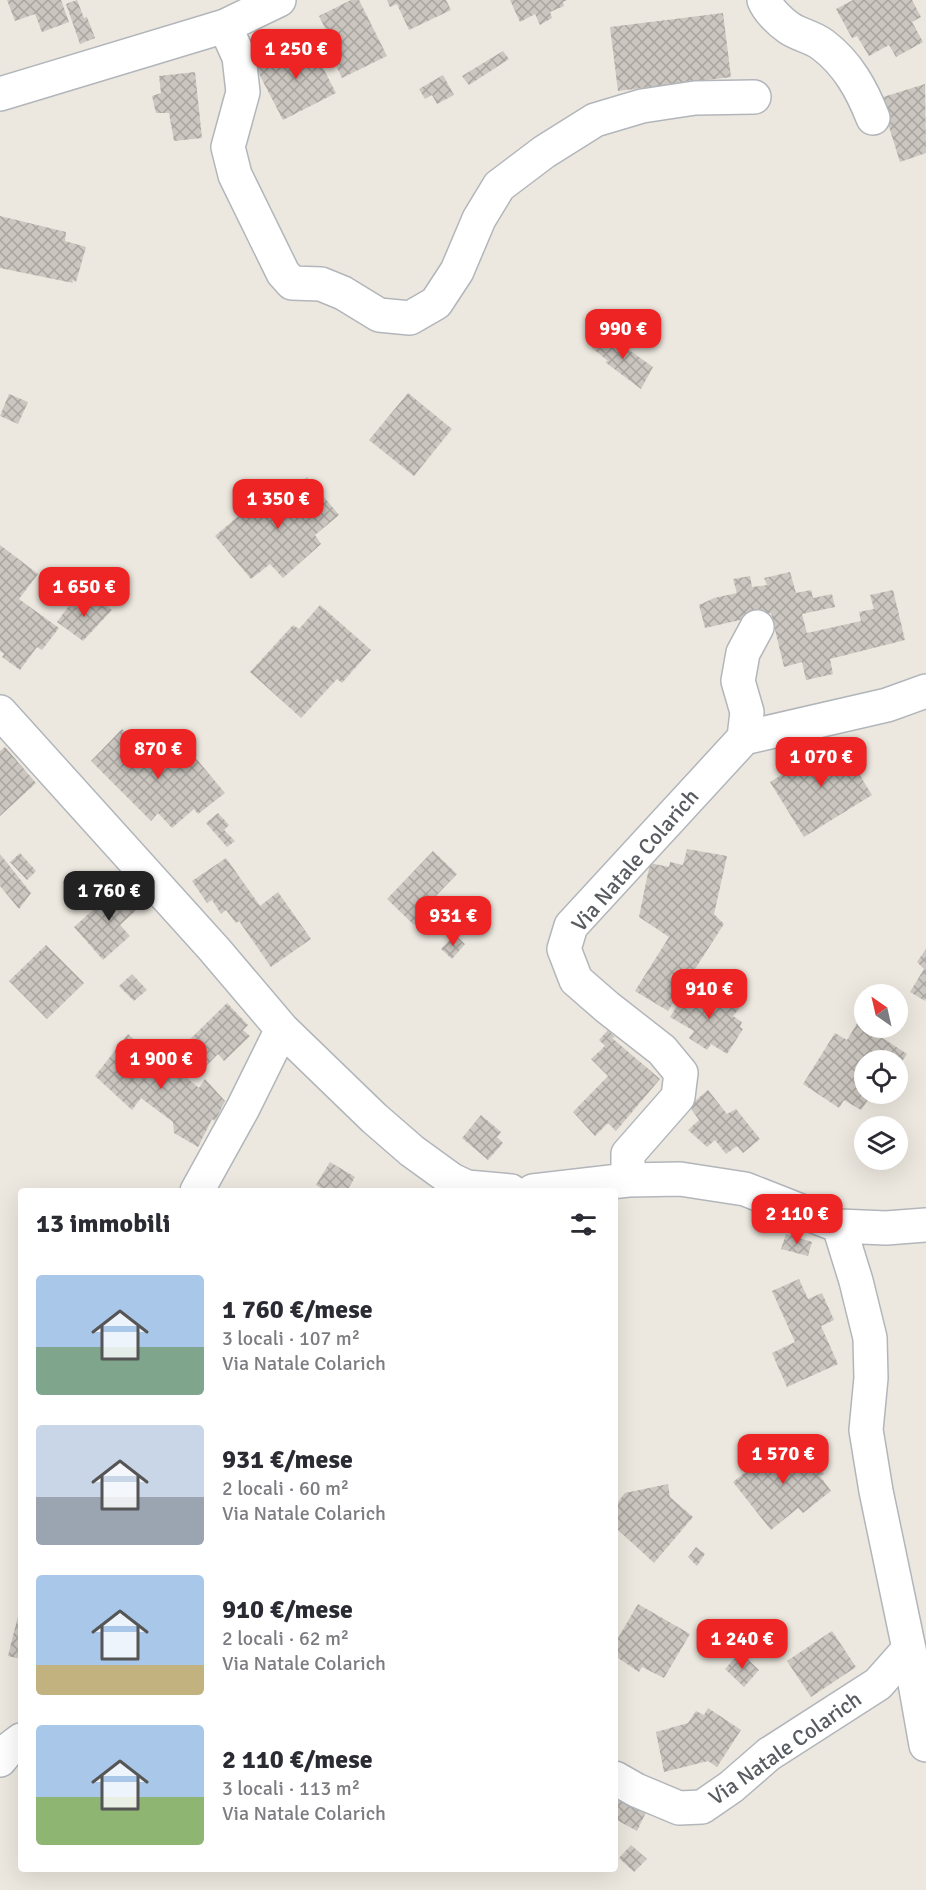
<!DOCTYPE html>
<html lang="it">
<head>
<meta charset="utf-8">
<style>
	body { margin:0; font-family:Signika,sans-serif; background:#f2f2f3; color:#2b2b33; height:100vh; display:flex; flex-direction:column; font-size:22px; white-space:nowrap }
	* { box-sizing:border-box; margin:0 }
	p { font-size:20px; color:#7c7c81 }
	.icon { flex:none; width:33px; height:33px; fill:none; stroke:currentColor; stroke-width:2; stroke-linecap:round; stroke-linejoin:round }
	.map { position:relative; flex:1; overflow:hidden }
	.side { position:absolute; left:18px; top:1188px; width:600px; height:684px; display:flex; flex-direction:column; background:#fff; border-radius:6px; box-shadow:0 6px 24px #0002 }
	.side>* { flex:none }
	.needle { width:39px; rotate:326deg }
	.tools { position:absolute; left:854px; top:984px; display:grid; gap:12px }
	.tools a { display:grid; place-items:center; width:54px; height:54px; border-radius:50%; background:#fff; box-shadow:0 6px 24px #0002; font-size:30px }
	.price { position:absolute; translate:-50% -51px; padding:0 14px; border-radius:12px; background:#ee2323; color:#fff; font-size:20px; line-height:39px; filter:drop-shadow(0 2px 3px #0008) }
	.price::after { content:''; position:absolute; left:50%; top:36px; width:18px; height:14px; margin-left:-9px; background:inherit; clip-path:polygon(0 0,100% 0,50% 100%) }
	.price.active { background:#222; color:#fff }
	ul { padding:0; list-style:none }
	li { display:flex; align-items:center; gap:18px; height:150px; padding:0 18px }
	li span { display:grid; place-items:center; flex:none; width:168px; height:120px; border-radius:6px; color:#555 }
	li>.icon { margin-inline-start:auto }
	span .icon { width:72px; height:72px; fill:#fffc; stroke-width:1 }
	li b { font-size:26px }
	h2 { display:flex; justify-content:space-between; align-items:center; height:72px; padding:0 18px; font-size:26px }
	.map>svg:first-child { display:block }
	.building { fill:url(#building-cross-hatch) }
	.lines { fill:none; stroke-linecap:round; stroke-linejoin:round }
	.street-casing { stroke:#b2b6bb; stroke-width:36 }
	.street { stroke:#fff; stroke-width:33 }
	.labels { text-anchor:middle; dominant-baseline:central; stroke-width:5; stroke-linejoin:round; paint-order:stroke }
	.street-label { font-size:22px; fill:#585c61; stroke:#fff }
</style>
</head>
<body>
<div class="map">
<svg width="926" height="1890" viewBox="0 0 926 1890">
	<defs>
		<pattern id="building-cross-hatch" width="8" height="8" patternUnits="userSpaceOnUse" patternTransform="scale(1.5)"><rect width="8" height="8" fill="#ccc6c0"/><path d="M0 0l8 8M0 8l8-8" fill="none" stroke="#a8a49f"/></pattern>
	</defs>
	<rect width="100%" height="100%" fill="#ece8df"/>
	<path class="building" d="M7 0H61L69 22 42 32 35 14 15 21Z
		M77 0 84 18 87 17 95 38 80 44 66 4Z
		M351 0H359L387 56 342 78 328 49 334 46 319 16Z
		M387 0H446L451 10 409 30 397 4 390 7Z
		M510 0H567L563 2 564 6 550 12 552 18 540 25 535 14 520 22Z
		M853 0H912L921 17 912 22 923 42 896 57 889 45 869 56 857 36 852 38 836 9Z
		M723 13 731 77 618 91 610 27Z
		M309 41 336 93 283 120 256 68Z
		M503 51 509 59 469 85 462 76Z
		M195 72 202 138 174 141 169 113H156L152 96 161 93 159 76Z
		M443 75 454 95 437 104 432 95 425 99 419 89Z
		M925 84 926 153 900 162 880 98Z
		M0 216 66 232 65 241 86 247 76 282 72 280 73 283 0 268Z
		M604 332 653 367 641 389 605 362 608 361 592 348Z
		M408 393 452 429 414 476 369 440Z
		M9 394 28 402 18 424 0 416Z
		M307 477 339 515 315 535 321 544 283 578 270 564 251 579 215 536 273 486 284 496Z
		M0 545 38 574 19 599 59 628 42 650 37 647 20 670 2 657 4 654 0 651Z
		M790 572 796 593 811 590 813 598 832 594 835 607 802 614 807 633 861 621 859 612 874 609 870 595 893 590 905 640 830 659 833 674 806 680 802 662 784 667 771 613 705 628 699 605 714 598 737 593 733 579 750 576 752 587 767 585 764 578Z
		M95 597 112 610 83 641 57 622 71 603 83 612Z
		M320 605 371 650 342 683 337 679 301 718 250 672 293 625 299 629Z
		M122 729 160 766 184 744 225 793 198 814 194 809 172 828 158 813 151 821 91 761Z
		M838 740 872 795 804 837 770 782Z
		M5 747 36 783 0 816V751Z
		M218 813 229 825 224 830 235 841 227 847 206 823Z
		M687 849 727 856 714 914 724 924 668 1011 635 991 669 937 639 917 650 863 669 867 670 862 683 865Z
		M433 851 457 874 433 899 436 902 414 925 387 899Z
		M20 853 36 871 27 880 10 862Z
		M0 854 31 893 19 909 0 886Z
		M226 858 260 906 278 892 311 939 271 967 239 921 236 923 226 910 221 914 212 900 207 903 192 881Z
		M123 883 143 904 120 925 130 936 103 960 74 927Z
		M455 935 465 944 452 959 441 949Z
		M46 945 84 983 47 1019 9 981Z
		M926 949V999L925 1001 910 992 924 969 917 962Z
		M132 974 147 990 134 1001 119 986Z
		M705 987 739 1009 733 1016 742 1022 740 1027 743 1029 727 1054 711 1044 707 1050 689 1038 694 1031 670 1017 686 992 697 999Z
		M227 1003 248 1025 243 1030 250 1036 224 1061 218 1054 202 1070 181 1048Z
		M858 1022 907 1054 897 1069V1060H864V1094H872L861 1110 844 1100 839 1108 803 1084 835 1033 847 1040Z
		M608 1030 615 1037 612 1038 660 1079 616 1131 608 1123 595 1136 573 1112 608 1076 591 1059 605 1046 599 1040Z
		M128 1034 166 1067 169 1063 199 1088 205 1079 225 1101 215 1121 212 1119 198 1147 174 1133 173 1122 141 1098 132 1110 95 1076Z
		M708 1090 727 1114 736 1109 760 1139 743 1153 737 1146 726 1154 715 1140 707 1147 688 1130 699 1120 689 1106Z
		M481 1115 501 1132 497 1137 503 1143 488 1160 462 1138Z
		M330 1162 355 1177 347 1191H326L316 1185Z
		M786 1234 812 1242 808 1256 781 1249Z
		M799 1279 808 1299 822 1293 834 1320 821 1326 838 1364 787 1387 772 1353 795 1342 772 1291Z
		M796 1439 824 1474 820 1476 831 1491 803 1513 798 1508 771 1530 733 1482 759 1461 762 1465Z
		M668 1484 670 1497 693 1517 654 1563 615 1527V1506L625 1493Z
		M696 1547 705 1554 697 1566 688 1557Z
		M638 1604 690 1634 664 1678 642 1667 639 1672 615 1656V1643Z
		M20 1608H21V1659L8 1656Z
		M832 1631 856 1667 811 1697 787 1661Z
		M740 1652 759 1670 744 1687 725 1669Z
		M708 1708 741 1730 717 1767 708 1761 664 1772 656 1732 688 1723 696 1711 704 1715Z
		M618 1791 648 1808 637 1831 615 1819V1798Z
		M631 1845 647 1859 634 1872 619 1858Z"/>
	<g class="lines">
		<defs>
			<path id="street" d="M764 0C768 10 780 22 789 28 799 35 813 37 823 45 848 64 862 90 873 118
				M225 26 239 57 243 92 228 147 235 175 283 273 292 283 321 284 343 293 379 315 410 318 436 303 457 271 479 219 499 186 544 152 595 120 642 106 695 98 754 97
				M0 94 225 26 279 0
				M0 712 214 949 282 1029 374 1118 412 1151 452 1180 467 1187 511 1191
				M744 738 887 705 926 691
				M628 1180V1154L678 1097 681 1073 662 1050 607 1007 576 980 564 949 571 926 744 738 747 712 738 681 743 653 757 627
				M197 1191 243 1108 282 1029
				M533 1191 628 1180 680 1179 745 1189 839 1226 886 1228 926 1225
				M839 1226 856 1281 870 1338 871 1378 866 1430 876 1491 909 1649 926 1745
				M0 1760 8 1750 21 1740
				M615 1778 636 1790 679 1808 702 1807 731 1787 769 1754 878 1684 909 1649"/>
		</defs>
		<use href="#street" class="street-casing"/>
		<use href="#street" class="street"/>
	</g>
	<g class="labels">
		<g class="street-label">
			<text transform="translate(635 860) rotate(-49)">Via Natale Colarich</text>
			<text transform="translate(785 1748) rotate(-35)">Via Natale Colarich</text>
		</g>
	</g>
</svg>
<div class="tools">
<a><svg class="needle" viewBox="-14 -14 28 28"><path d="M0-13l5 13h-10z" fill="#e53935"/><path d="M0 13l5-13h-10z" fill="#7c7c81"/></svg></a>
<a><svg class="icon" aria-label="locate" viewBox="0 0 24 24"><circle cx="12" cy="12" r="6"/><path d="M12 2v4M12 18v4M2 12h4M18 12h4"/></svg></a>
<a><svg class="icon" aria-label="layers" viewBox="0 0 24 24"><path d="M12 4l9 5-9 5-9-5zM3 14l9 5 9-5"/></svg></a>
</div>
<b class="price" style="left:296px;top:80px">1 250 €</b>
<b class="price" style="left:623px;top:360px">990 €</b>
<b class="price" style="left:278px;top:530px">1 350 €</b>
<b class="price" style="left:84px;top:618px">1 650 €</b>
<b class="price" style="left:158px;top:780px">870 €</b>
<b class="price" style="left:821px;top:788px">1 070 €</b>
<b class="price active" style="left:109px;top:922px">1 760 €</b>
<b class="price" style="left:453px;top:947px">931 €</b>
<b class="price" style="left:709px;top:1020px">910 €</b>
<b class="price" style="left:161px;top:1090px">1 900 €</b>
<b class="price" style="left:797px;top:1245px">2 110 €</b>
<b class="price" style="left:783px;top:1485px">1 570 €</b>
<b class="price" style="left:742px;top:1670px">1 240 €</b>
<section class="side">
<h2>13 immobili<svg class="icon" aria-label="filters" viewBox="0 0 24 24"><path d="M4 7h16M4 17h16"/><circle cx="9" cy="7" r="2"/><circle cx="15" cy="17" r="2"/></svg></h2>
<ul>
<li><span style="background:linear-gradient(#a9c7e8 60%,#7fa58c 0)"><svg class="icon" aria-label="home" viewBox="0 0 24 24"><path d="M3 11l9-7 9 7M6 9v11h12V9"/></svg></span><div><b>1 760 €/mese</b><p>3 locali · 107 m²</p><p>Via Natale Colarich</p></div></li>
<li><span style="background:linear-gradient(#c9d6e8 60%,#9aa5b1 0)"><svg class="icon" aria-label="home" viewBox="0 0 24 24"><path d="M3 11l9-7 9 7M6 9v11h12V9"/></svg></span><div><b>931 €/mese</b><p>2 locali · 60 m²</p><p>Via Natale Colarich</p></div></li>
<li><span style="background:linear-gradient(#a9c7e8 75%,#c2b280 0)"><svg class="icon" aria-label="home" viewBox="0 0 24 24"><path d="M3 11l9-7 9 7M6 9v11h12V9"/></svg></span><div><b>910 €/mese</b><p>2 locali · 62 m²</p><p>Via Natale Colarich</p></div></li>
<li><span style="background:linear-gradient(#a9c7e8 60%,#8fb573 0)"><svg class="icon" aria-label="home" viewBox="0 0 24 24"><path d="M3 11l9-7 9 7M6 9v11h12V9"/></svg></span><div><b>2 110 €/mese</b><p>3 locali · 113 m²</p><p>Via Natale Colarich</p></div></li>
</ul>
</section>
</div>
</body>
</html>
